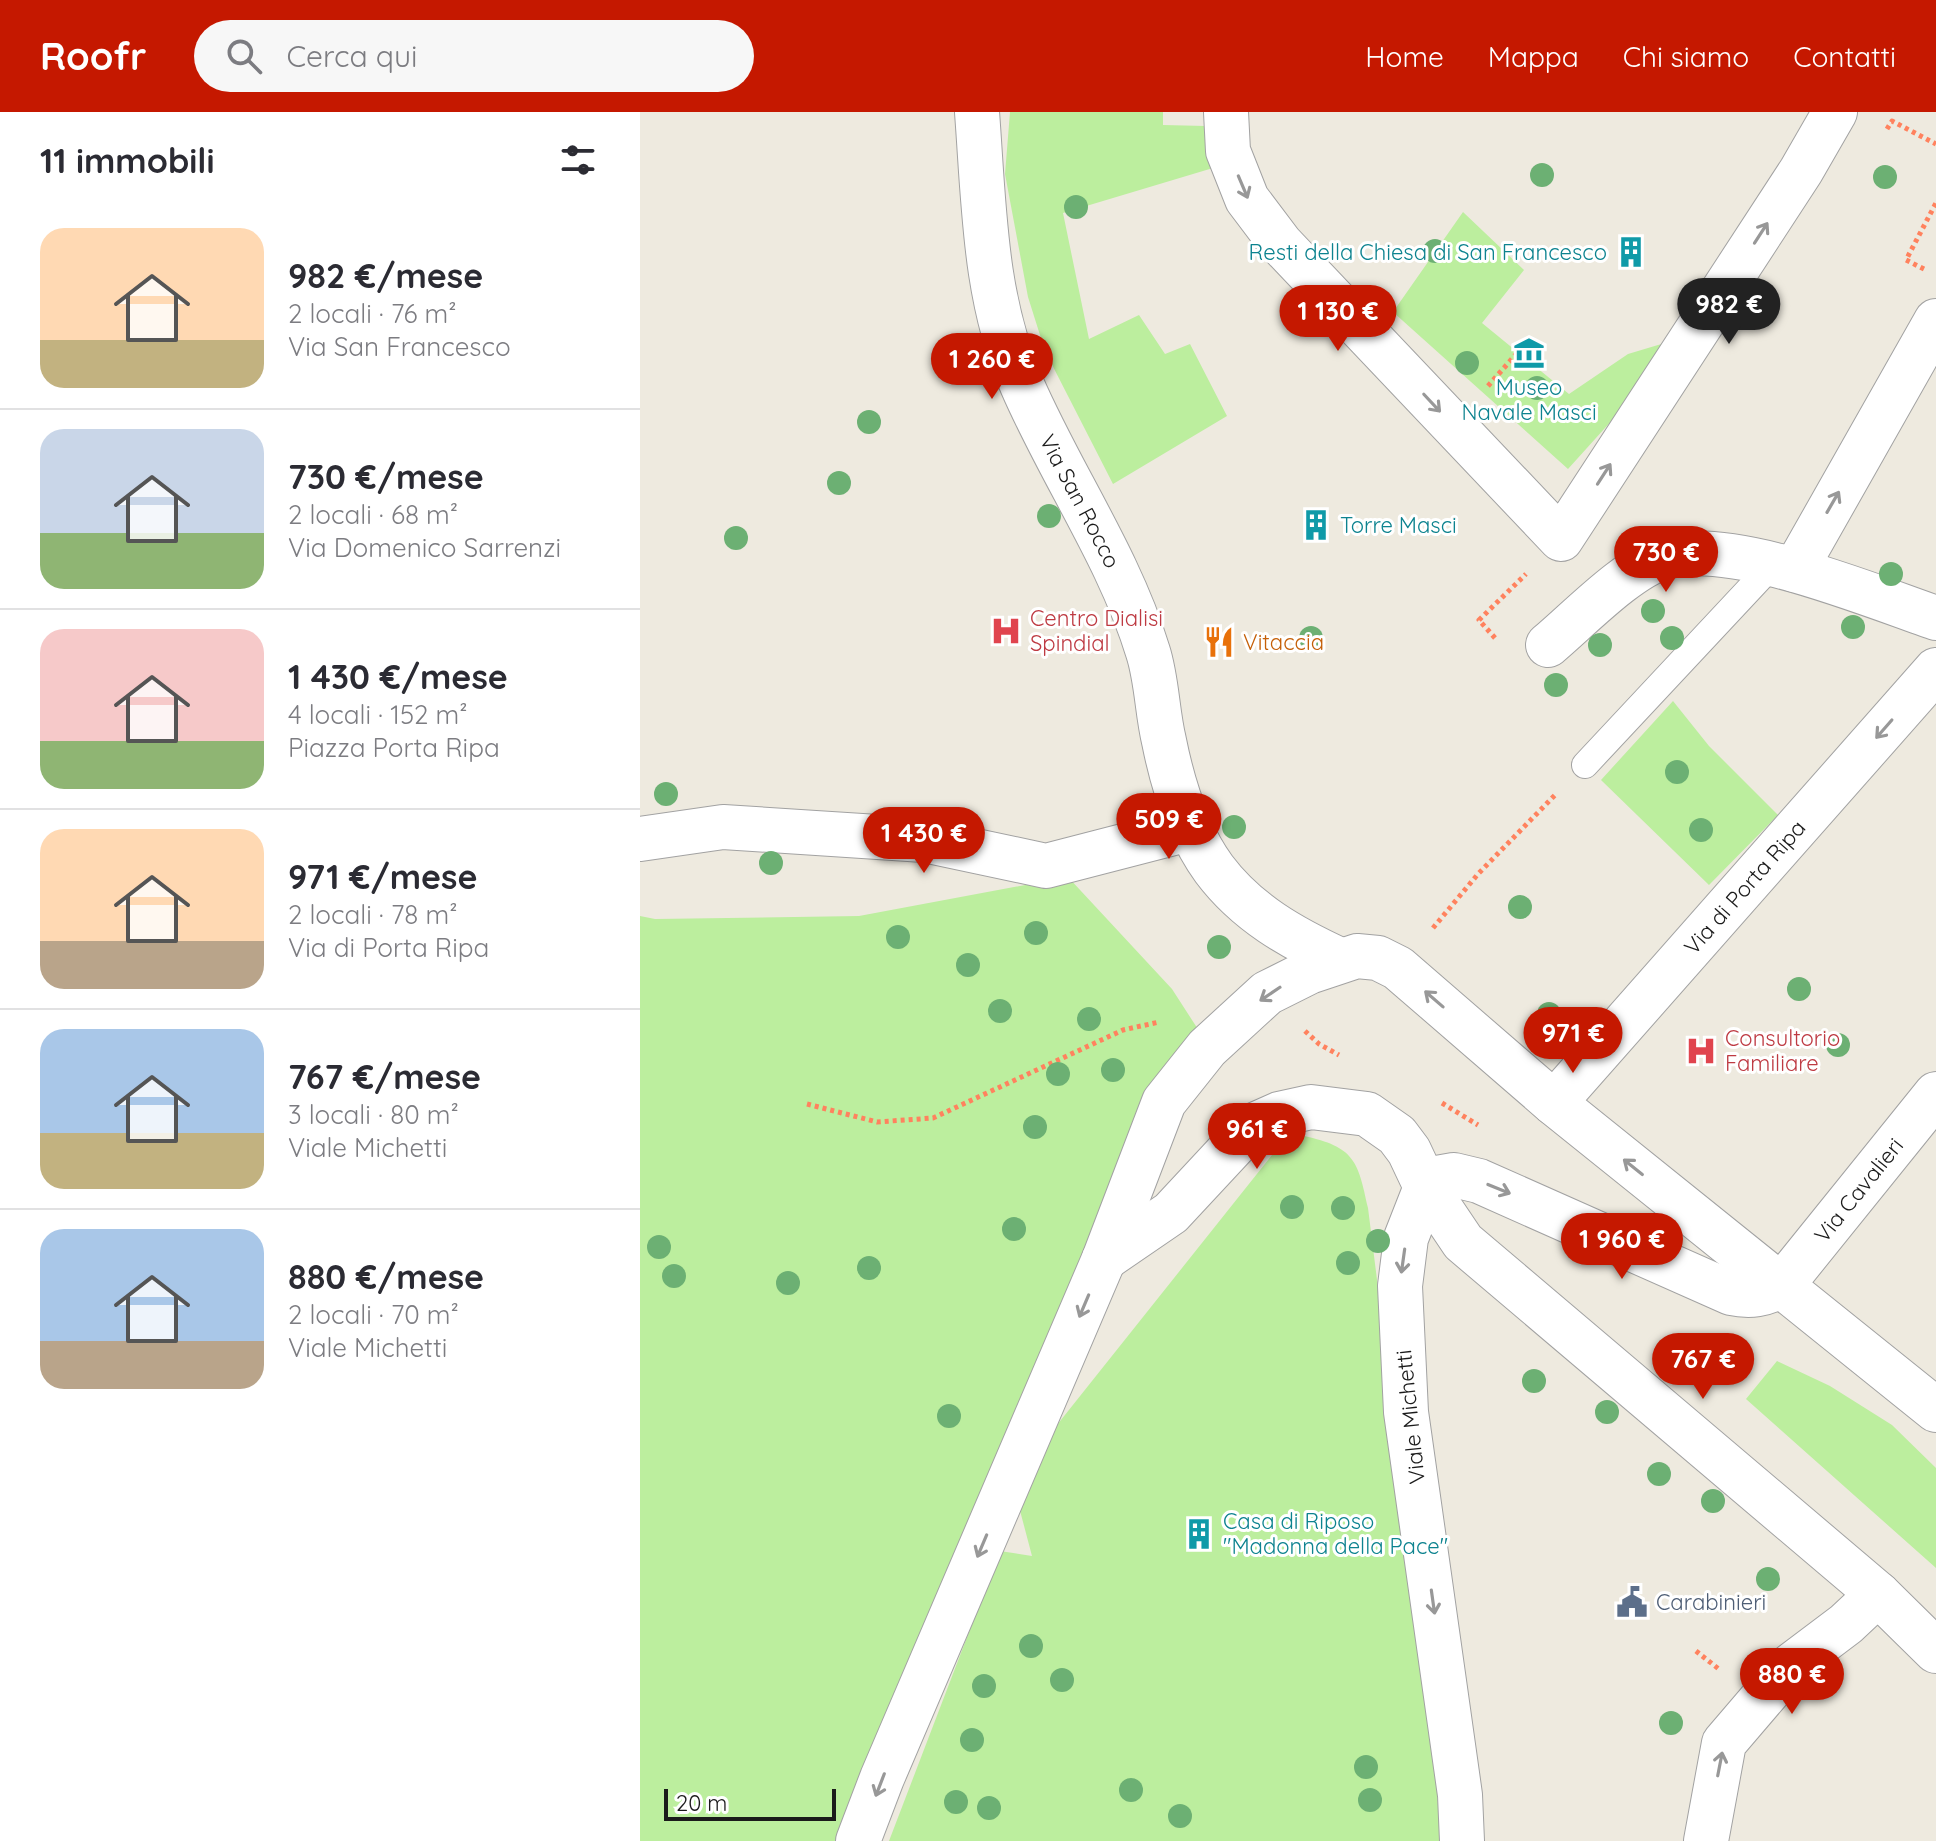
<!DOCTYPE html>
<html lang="it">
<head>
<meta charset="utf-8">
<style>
	body { margin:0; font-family:Quicksand,sans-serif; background:#f7f7f7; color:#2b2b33; height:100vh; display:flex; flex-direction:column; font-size:30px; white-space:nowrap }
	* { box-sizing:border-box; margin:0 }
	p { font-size:26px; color:#7c7c81 }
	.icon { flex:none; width:44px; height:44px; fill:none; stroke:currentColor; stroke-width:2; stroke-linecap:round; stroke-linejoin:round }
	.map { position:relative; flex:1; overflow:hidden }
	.side { display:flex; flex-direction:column; background:#fff; width:640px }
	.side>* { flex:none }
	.scale { position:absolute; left:24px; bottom:20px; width:172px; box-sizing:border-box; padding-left:8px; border:4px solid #1b1b1b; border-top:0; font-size:22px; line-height:28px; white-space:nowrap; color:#1b1b1b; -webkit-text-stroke:6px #fff; paint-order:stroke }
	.price { position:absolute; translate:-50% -68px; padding:0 18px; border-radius:28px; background:#c51800; color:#fff; font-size:26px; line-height:52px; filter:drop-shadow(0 2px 4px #0008) }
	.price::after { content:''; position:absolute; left:50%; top:48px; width:24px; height:18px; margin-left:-12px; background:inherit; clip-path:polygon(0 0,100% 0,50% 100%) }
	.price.selected { background:#222; color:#fff }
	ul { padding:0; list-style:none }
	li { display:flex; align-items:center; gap:24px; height:200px; padding:0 40px }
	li+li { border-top:2px solid #e1e1e2 }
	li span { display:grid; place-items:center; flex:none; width:224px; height:160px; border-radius:24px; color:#555 }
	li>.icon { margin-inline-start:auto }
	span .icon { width:96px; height:96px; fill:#fffc; stroke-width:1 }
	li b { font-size:34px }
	h2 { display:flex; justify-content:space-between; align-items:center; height:96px; padding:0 40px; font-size:34px }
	header { display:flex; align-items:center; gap:48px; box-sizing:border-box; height:112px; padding:0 40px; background:#c51800; color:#fff }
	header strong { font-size:38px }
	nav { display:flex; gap:44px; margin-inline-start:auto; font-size:28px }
	.search { width:560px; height:72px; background:#f7f7f7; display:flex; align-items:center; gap:20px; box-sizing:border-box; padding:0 28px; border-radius:44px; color:#7c7c81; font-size:30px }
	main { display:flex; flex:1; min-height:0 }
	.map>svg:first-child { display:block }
	.garden { fill:#bcee9e }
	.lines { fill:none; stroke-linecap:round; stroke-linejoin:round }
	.service-casing { stroke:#a2a2a2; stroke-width:28 }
	.minor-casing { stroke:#a2a2a2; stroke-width:46 }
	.path { stroke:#ff825e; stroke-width:5; stroke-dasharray:4 4; stroke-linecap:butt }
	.service { stroke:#fff; stroke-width:26 }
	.minor { stroke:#fff; stroke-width:44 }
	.tree { fill:#6cb073 }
	.oneway { stroke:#989898 }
	.labels { text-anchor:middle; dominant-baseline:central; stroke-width:6; stroke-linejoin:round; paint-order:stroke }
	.culture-label { font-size:22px; fill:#0d838f; stroke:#fff; text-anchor:start }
	.street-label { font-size:22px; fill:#1b1b1b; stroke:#fff }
	.health-label { font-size:22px; fill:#be3a42; stroke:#fff; text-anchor:start }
	.food-label { font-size:22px; fill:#c56008; stroke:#fff; text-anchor:start }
	.service-label { font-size:22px; fill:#4e5e75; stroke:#fff; text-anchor:start }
</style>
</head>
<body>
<header>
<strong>Roofr</strong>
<div class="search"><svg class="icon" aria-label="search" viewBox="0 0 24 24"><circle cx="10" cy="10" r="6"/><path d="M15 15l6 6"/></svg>Cerca qui</div>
<nav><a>Home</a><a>Mappa</a><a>Chi siamo</a><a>Contatti</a></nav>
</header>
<main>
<section class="side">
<h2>11 immobili<svg class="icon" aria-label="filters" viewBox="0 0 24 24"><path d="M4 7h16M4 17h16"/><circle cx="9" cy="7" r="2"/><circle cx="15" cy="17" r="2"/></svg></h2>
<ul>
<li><span style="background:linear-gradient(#ffd9b3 70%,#c2b280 0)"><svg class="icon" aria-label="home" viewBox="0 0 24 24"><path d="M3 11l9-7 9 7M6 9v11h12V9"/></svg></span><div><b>982 €/mese</b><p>2 locali · 76 m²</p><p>Via San Francesco</p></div></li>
<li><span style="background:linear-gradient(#c9d6e8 65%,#8fb573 0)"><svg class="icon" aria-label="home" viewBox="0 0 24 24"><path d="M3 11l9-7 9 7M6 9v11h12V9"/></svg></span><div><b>730 €/mese</b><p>2 locali · 68 m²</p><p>Via Domenico Sarrenzi</p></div></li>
<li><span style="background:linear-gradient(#f6c9c9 70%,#8fb573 0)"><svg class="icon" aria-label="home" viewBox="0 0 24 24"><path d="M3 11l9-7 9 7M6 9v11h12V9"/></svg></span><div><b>1 430 €/mese</b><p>4 locali · 152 m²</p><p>Piazza Porta Ripa</p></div></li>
<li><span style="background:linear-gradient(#ffd9b3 70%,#b9a48a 0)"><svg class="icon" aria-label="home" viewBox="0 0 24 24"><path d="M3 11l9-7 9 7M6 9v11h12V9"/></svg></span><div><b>971 €/mese</b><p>2 locali · 78 m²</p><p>Via di Porta Ripa</p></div></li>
<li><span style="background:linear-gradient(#a9c7e8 65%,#c2b280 0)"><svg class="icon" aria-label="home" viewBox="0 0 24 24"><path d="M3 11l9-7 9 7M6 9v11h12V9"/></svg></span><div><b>767 €/mese</b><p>3 locali · 80 m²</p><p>Viale Michetti</p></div></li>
<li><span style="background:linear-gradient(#a9c7e8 70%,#b9a48a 0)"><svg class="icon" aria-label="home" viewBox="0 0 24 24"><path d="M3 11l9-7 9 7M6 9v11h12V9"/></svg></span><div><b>880 €/mese</b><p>2 locali · 70 m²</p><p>Viale Michetti</p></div></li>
</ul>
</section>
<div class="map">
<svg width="1296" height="1729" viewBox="0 0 1296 1729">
	<rect width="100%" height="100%" fill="#eeeadf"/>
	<path class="garden" d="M370 0H523V13L566 14 573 56 423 101 449 227 499 203 525 242 550 232 587 304 473 372 405 239 388 185 365 62Z
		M823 100 884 158 842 211 929 282 988 242 1048 224 928 357 753 200Z
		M1033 589 1069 634 1138 703 1069 773 961 668Z
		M428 765 532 877 563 925 206 1729H0V804L15 807 219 804Z
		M664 1024C714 1035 718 1048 728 1096L789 1582 801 1729H249L360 1439 392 1444 378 1391 405 1328 644 1028Z
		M1137 1249 1190 1274 1252 1313 1296 1356V1456L1106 1287Z"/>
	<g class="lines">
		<defs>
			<path id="service" d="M945 653 1132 453"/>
			<g id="minor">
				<path id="s1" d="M337 0C344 92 344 186 382 273 421 363 479 445 508 540 517 568 517 600 524 629 533 674 547 720 574 757 607 801 652 826 700 848"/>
				<path d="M586 0 588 39 607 87 641 132 921 427 1161 59 1195 0"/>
				<path d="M1155 458 1296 209"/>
				<path d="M908 533C938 508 988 455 1025 445 1092 426 1229 483 1296 506"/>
				<path d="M0 727 83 715 284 728 406 754 549 717"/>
				<path id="s2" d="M914 991 1296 558"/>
				<path d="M464 1147 531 1101 612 1014 639 1002 671 995 727 1002 757 1023 769 1039 786 1075 823 1130 1238 1482 1296 1539"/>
				<path d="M218 1729 242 1666 464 1147 524 990 567 936 627 881 669 860 717 844 738 846 758 856 914 991 1296 1298"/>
				<path id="s3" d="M822 1729 820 1683 766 1300 760 1174 766 1126 786 1075 797 1066 814 1063 839 1069 1091 1181C1110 1185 1125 1183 1142 1173L1296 982"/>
				<path d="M1066 1729 1084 1631 1149 1555 1206 1512 1238 1482"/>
			</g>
		</defs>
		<use href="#service" class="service-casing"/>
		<use href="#minor" class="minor-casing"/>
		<path class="path" d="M1247 17 1252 9 1296 32
			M1284 157 1266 148 1296 91
			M848 274 878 240
			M855 526 839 508 886 462
			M793 816 838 762 916 682
			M665 919 679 932 699 943
			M802 991 838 1013
			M167 992 237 1010 293 1006 483 918 519 910
			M1056 1539 1080 1558"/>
		<use href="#service" class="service"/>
		<use href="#minor" class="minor"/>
	</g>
	<g class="tree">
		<circle cx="902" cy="63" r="12"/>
		<circle cx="1245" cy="65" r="12"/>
		<circle cx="436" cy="95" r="12"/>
		<circle cx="795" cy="139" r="12"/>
		<circle cx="827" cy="251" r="12"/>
		<circle cx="897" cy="276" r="12"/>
		<circle cx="229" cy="310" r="12"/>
		<circle cx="199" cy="371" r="12"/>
		<circle cx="409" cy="404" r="12"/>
		<circle cx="96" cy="426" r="12"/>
		<circle cx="1251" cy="462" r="12"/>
		<circle cx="1013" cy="499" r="12"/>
		<circle cx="1213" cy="515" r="12"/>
		<circle cx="671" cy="526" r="12"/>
		<circle cx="1032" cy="526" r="12"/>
		<circle cx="960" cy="533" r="12"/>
		<circle cx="916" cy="573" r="12"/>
		<circle cx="1037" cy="660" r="12"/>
		<circle cx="26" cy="682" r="12"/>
		<circle cx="594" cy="715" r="12"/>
		<circle cx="1061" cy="718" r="12"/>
		<circle cx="131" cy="751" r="12"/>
		<circle cx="880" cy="795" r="12"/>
		<circle cx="396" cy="821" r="12"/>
		<circle cx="258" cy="825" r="12"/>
		<circle cx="579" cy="835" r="12"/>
		<circle cx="328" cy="853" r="12"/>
		<circle cx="1159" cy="877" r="12"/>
		<circle cx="360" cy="899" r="12"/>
		<circle cx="909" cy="902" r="12"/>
		<circle cx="449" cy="907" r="12"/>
		<circle cx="1198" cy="933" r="12"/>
		<circle cx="473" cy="958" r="12"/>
		<circle cx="418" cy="962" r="12"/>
		<circle cx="395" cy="1015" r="12"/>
		<circle cx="652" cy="1095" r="12"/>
		<circle cx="703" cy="1096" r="12"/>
		<circle cx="374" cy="1117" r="12"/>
		<circle cx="738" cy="1129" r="12"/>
		<circle cx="19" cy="1135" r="12"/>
		<circle cx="708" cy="1151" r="12"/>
		<circle cx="229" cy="1156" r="12"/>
		<circle cx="34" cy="1164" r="12"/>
		<circle cx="148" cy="1171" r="12"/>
		<circle cx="894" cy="1269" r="12"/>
		<circle cx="967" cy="1300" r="12"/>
		<circle cx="309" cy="1304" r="12"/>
		<circle cx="1019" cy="1362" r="12"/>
		<circle cx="1073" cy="1389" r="12"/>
		<circle cx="1128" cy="1467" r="12"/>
		<circle cx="391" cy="1534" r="12"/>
		<circle cx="422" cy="1568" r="12"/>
		<circle cx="344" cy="1574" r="12"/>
		<circle cx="1031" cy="1611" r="12"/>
		<circle cx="332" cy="1628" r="12"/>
		<circle cx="726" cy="1655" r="12"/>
		<circle cx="491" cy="1678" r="12"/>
		<circle cx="730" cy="1688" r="12"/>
		<circle cx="316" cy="1690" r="12"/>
		<circle cx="349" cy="1696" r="12"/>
		<circle cx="540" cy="1704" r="12"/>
	</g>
	<defs><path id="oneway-shaft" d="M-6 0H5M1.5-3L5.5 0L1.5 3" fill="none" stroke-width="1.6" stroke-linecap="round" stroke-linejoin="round" transform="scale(2)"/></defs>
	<g class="oneway">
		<use href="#oneway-shaft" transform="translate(603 75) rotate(67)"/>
		<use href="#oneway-shaft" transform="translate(1121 121) rotate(-57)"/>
		<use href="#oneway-shaft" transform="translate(792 291) rotate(47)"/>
		<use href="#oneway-shaft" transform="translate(964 362) rotate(-57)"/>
		<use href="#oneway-shaft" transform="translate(1193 390) rotate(-60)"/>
		<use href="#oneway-shaft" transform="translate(1244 617) rotate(131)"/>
		<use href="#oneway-shaft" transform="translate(630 882) rotate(146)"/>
		<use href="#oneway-shaft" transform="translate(794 887) rotate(-139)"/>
		<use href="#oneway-shaft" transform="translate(993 1055) rotate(-141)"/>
		<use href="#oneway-shaft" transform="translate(859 1077) rotate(22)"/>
		<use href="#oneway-shaft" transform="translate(763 1149) rotate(98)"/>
		<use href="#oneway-shaft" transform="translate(444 1194) rotate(113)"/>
		<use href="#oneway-shaft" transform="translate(342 1434) rotate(113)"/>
		<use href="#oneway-shaft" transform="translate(793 1490) rotate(82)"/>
		<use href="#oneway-shaft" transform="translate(1080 1652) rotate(-79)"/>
		<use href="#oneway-shaft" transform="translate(240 1673) rotate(111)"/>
	</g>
	<defs>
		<symbol id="building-bare" viewBox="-9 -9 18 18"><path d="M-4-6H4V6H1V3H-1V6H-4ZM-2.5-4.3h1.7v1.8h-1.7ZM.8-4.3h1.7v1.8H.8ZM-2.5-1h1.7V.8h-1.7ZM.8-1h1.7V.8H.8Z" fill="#0f9aa8" stroke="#fff" stroke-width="2.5" paint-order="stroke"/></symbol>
		<symbol id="museum-bare" viewBox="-9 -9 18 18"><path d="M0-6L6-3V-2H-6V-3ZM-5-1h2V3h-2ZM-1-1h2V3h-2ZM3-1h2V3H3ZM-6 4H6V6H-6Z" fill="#0f9aa8" stroke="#fff" stroke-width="2.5" paint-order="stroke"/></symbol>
		<symbol id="hospital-bare" viewBox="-9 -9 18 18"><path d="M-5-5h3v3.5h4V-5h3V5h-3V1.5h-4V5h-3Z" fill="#e0444e" stroke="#fff" stroke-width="2.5" paint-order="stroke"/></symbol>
		<symbol id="restaurant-bare" viewBox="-9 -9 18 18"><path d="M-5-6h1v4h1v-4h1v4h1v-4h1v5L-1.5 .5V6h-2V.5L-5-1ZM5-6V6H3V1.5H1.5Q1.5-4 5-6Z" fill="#e8710a" stroke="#fff" stroke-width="2.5" paint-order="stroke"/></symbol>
		<symbol id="civic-bare" viewBox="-9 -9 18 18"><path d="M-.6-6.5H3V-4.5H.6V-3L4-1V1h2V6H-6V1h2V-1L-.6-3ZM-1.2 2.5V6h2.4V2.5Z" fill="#5c6f8a" stroke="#fff" stroke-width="2.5" paint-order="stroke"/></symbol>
	</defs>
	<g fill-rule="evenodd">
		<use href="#building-bare" x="969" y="118" width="44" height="44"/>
		<use href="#museum-bare" x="867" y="219" width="44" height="44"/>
		<use href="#building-bare" x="654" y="391" width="44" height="44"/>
		<use href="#hospital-bare" x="344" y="497" width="44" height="44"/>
		<use href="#restaurant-bare" x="557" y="508" width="44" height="44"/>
		<use href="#hospital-bare" x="1039" y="917" width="44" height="44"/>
		<use href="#building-bare" x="537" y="1400" width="44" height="44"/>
		<use href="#civic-bare" x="970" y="1468" width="44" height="44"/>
	</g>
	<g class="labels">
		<g class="culture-label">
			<text x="967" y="140" text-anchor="end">Resti della Chiesa di San Francesco</text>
			<text x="889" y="275" text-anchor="middle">Museo<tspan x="889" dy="25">Navale Masci</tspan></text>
			<text x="700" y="413">Torre Masci</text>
			<text x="583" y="1409">Casa di Riposo<tspan x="583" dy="25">"Madonna della Pace"</tspan></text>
		</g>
		<g class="street-label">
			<text stroke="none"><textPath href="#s1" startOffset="408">Via San Rocco</textPath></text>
			<text stroke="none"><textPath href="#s2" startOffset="288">Via di Porta Ripa</textPath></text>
			<text stroke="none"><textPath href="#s3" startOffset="1170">Via Cavalieri</textPath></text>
			<text transform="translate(770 1305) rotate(-96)">Viale Michetti</text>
		</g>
		<g class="health-label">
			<text x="390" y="506">Centro Dialisi<tspan x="390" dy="25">Spindial</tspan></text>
			<text x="1085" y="926">Consultorio<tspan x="1085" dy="25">Familiare</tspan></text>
		</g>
		<g class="food-label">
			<text x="603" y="530">Vitaccia</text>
		</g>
		<g class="service-label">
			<text x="1016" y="1490">Carabinieri</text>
		</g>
	</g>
</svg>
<div class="scale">20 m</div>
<b class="price selected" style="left:1089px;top:234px">982 €</b>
<b class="price" style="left:698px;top:241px">1 130 €</b>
<b class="price" style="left:352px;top:289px">1 260 €</b>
<b class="price" style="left:1026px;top:482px">730 €</b>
<b class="price" style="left:529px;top:749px">509 €</b>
<b class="price" style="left:284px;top:763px">1 430 €</b>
<b class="price" style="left:933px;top:963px">971 €</b>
<b class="price" style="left:617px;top:1059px">961 €</b>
<b class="price" style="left:982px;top:1169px">1 960 €</b>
<b class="price" style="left:1063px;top:1289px">767 €</b>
<b class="price" style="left:1152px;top:1604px">880 €</b>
</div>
</main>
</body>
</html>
